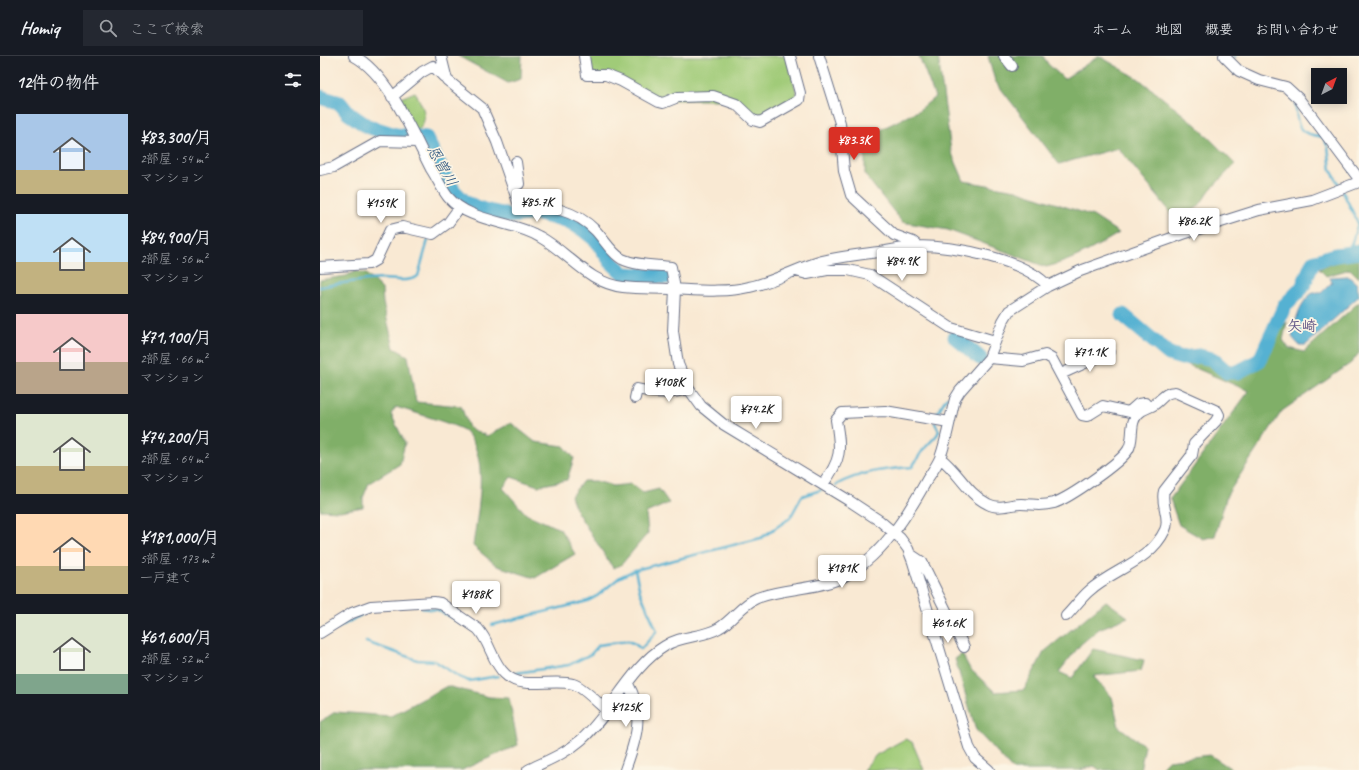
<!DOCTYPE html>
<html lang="ja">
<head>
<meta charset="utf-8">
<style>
	body { margin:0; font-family:Caveat,"Klee One",sans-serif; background:#242831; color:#f1f3f6; height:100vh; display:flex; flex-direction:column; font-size:15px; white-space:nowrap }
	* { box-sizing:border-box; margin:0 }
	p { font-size:13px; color:#9ea1a6 }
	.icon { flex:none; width:22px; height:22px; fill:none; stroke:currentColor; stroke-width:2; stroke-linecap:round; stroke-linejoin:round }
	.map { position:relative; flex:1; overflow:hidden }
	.sheet { display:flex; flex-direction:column; background:#171b24; width:320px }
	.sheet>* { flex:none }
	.needle { width:26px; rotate:41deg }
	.buttons { position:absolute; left:991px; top:12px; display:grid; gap:8px }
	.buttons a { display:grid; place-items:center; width:36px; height:36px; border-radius:0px; background:#171b24; box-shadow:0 2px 10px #0003; font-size:20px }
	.price { position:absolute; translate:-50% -34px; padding:0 9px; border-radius:4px; background:#fff; color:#222; font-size:13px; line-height:26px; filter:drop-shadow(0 1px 2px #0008) }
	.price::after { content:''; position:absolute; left:50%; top:24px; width:12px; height:9px; margin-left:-6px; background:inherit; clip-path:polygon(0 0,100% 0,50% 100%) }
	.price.on { background:#d93025; color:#fff }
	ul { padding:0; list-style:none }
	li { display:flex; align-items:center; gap:12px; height:100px; padding:0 16px }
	li span { display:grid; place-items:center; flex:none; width:112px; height:80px; border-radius:0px; color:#555 }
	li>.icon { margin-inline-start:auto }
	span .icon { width:48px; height:48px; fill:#fffc; stroke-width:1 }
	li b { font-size:17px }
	h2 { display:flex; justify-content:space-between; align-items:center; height:48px; padding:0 16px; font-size:17px }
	header { display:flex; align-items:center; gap:24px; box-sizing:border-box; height:56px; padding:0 20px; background:#171b24; border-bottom:1px solid #363941 }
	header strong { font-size:19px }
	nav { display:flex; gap:22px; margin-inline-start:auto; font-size:14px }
	.search { width:280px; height:36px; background:#242831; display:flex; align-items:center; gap:10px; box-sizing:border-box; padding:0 14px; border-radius:0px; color:#9ea1a6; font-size:15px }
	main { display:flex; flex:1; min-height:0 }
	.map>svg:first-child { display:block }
	.green { fill:#a0cb78; stroke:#5e7d6b }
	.forest { fill:#80af68; stroke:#4e6f63 }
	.water { fill:#54b1d2; stroke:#387098 }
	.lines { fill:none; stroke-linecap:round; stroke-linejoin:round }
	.stream { stroke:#54b1d2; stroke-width:2.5 }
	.river { stroke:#54b1d2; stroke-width:15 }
	.minor-casing { stroke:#697087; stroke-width:12 }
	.minor { stroke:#fff; stroke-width:10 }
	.labels { text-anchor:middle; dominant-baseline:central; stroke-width:3.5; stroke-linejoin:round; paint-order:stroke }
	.water-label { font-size:15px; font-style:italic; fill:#2c5681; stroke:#fcf5e5 }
	.neighbourhood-label { font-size:15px; font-weight:bold; fill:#625787; stroke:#fcf5e5 }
</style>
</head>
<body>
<header>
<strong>Homiq</strong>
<div class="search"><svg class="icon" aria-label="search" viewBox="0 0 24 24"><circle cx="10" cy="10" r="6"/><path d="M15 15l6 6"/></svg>ここで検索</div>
<nav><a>ホーム</a><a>地図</a><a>概要</a><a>お問い合わせ</a></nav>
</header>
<main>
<section class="sheet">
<h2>12件の物件<svg class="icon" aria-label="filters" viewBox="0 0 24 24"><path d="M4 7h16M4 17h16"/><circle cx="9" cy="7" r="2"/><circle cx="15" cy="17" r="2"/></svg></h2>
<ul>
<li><span style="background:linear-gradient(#a9c7e8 70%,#c2b280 0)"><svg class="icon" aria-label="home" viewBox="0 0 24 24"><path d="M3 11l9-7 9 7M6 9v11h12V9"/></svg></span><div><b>¥83,300/月</b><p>2部屋 · 54 m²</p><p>マンション</p></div></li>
<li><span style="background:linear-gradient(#bfe0f5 60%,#c2b280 0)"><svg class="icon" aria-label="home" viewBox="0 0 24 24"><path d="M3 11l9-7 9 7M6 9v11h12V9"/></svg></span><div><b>¥84,900/月</b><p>2部屋 · 56 m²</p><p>マンション</p></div></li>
<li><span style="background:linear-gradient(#f6c9c9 60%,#b9a48a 0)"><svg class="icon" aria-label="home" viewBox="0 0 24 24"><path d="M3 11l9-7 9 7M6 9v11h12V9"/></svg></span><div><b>¥71,100/月</b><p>2部屋 · 66 m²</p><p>マンション</p></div></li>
<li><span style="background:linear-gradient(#dfe7d0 65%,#c2b280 0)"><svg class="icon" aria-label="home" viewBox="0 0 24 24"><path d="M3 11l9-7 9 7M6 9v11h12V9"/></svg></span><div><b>¥74,200/月</b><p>2部屋 · 64 m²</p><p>マンション</p></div></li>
<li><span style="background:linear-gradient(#ffd9b3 65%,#c2b280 0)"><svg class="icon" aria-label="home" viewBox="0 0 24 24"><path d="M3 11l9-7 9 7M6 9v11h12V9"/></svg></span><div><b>¥181,000/月</b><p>5部屋 · 173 m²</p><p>一戸建て</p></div></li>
<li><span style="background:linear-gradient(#dfe7d0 75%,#7fa58c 0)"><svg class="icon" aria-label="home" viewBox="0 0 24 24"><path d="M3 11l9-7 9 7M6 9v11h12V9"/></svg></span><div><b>¥61,600/月</b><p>2部屋 · 52 m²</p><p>マンション</p></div></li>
</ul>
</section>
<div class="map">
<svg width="1039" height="714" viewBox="0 0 1039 714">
	<rect width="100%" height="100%" fill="#fcf5e5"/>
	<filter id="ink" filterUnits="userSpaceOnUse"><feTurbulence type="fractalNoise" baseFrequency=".025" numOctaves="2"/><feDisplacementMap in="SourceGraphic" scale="8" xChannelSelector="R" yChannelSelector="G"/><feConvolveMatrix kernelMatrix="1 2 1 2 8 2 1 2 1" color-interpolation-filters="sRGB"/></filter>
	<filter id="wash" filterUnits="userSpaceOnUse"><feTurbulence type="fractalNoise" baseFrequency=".012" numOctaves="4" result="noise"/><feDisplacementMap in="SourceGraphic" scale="16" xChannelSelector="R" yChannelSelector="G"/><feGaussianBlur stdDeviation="0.9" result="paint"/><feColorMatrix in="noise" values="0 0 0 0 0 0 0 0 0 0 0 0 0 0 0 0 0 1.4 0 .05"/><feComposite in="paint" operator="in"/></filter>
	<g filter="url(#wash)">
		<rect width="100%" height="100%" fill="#f9e9d3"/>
		<path class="green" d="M267 0H466L478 41 439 65 415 44H340L271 16Z
			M95 36C103 52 111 62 96 77L78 43Z
			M585 683 592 686 604 714H543L556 699Z"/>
		<path class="forest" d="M138 0H202L201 23 188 27Z
			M599 0H618L631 95 644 125 696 134 773 160 799 177C776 191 753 205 726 211L628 174 582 166 545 119V81L598 55 615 41Z
			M668 0H723L728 8 744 23 779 0 819 23 876 69 915 108 890 134 878 151 857 164 798 92 739 108 675 25Z
			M1039 197V222L1030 213 1006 220 999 213Z
			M36 215 46 218 62 233 63 247 74 292 88 300 96 346 141 350 149 372 167 380 191 367 215 386 244 390 254 402 247 424 218 430 191 421 183 432 206 458 240 473 255 498 215 522 177 510 153 490C157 457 171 401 145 375 140 370 86 354 76 351L71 358 85 387 80 408 49 427 43 442V451L20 455 0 454V224L26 220Z
			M1039 246V297L1031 307 962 355 907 439 895 480 883 483 859 469 850 443 929 335 859 305 858 297 928 313 944 297 957 277 967 266 963 284 969 292 984 296Z
			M263 425H276L293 430 311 428 323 437 339 433 349 447 326 457 328 477 301 509 293 512 257 456 251 440Z
			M786 545 808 561 779 573 761 588 739 616 752 622 773 593 824 604 821 615 773 620 792 641 799 671 825 690 820 714H780L774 710 760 714H693L656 674 635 603 642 598 650 613 675 636 704 634 724 596Z
			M127 630 169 641 189 642 198 689 142 714H0V666L15 656 71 660Z
			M890 699 913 714H839L848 704Z"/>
		<path class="water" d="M1028 220 1037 228 1039 240 986 289H979L972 281C976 264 978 249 992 237H1001L1012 226 1010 222 1012 221Z"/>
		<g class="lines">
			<path class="stream" d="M914 0 915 1
				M975 48C979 73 976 77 1003 81L1008 91 1011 114 1020 130
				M1022 134 1038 167 1029 196
				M0 231C20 227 41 224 62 223 74 223 88 227 98 220L108 184
				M615 360 627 341
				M516 429C539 416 565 413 592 411L603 394 617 379 619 375 615 367
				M102 552 118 554 141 567
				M172 569 268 545 277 540 300 521 315 514 441 482 470 462 482 440 501 434
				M7 578 41 559
				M46 586 97 604 115 605 139 621 149 625 178 620
				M196 617 249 609 271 598 279 589 285 588 308 585 315 588 321 593 337 575 320 536 315 514"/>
			<path class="river" d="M0 41 20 47 28 57 47 70 75 79 106 82 125 121 134 135 146 147 164 154 190 160 216 157 246 165 262 173 277 185 291 206 304 218 346 221
				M803 259 849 298 862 302 879 300 892 303 907 316H918L940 304 965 249 982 232 993 206 1016 199 1039 196
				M635 281 660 302"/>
		</g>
	</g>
	<g filter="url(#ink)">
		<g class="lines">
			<defs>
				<path id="minor" d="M34 0C68 18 93 78 111 113 117 122 121 132 128 141 150 167 192 164 220 181 249 197 268 227 303 231 319 233 335 232 351 233 376 234 404 237 429 231 454 226 477 212 502 205 523 200 545 198 566 195 577 193 588 191 598 190 634 190 704 203 728 230
					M121 0 127 24 162 52 177 86 198 146C225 149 256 154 275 174 284 183 291 197 302 203 317 210 335 209 351 211L355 233 353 275 358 308 368 332 381 350 403 368 528 444 560 465 580 482 588 493 593 506 649 691 655 702 669 714
					M264 0 267 19H286L301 25 339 46 343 47 358 41 393 40 416 48 433 64 440 66 479 44 480 37 470 0
					M499 0 520 67 524 115 531 139 574 179 593 186 598 190
					M684 0 692 10
					M904 0 919 15 939 24 966 31 979 43 1039 123
					M72 41 102 16 113 10 124 21
					M196 106 199 128
					M0 114 14 111 60 85 97 86
					M0 211 49 208 56 204 70 174 82 171 113 178 128 167 139 152
					M476 215 487 218 507 214H528L550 219 631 272 675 285
					M669 302 703 305 725 299 732 303 762 359 767 360 783 350 809 356 818 348 825 347 828 351
					M741 318 789 296
					M315 342 317 333C332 337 354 339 368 332
					M620 402C638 415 647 438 668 448 679 454 690 448 701 448 714 448 720 451 734 447 749 442 800 407 808 394 815 383 808 366 819 357 824 352 830 352 835 348 842 343 845 336 855 336L897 355 899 359 896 365 874 388 872 399 844 435C840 448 851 462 845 474 830 506 793 513 769 535 761 542 754 552 746 560
					M503 428C522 403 521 394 516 364L522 357 565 355 629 366
					M590 498 602 506 644 591
					M0 577 32 557 51 550 114 546 120 547 158 573C170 586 172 606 185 618 202 635 232 622 253 628 262 630 279 648 286 654
					M208 714C226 705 245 698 261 684 291 658 311 610 345 590 361 579 383 582 399 572 413 564 421 549 437 542 463 532 493 534 519 523 560 504 587 460 608 422 612 416 617 409 620 402 627 383 630 362 635 343L640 335 669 302 683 265 689 255 728 230 760 215 863 178 939 154 992 144 1039 126
					M305 714C316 684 325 658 308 628"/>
			</defs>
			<use href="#minor" class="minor-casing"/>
			<use href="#minor" class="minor"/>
		</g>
	</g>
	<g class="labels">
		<g class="water-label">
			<text transform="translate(122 110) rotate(60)">恩曽川</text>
		</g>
		<g class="neighbourhood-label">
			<text x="982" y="270">矢崎</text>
		</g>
	</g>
</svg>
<div class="buttons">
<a><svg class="needle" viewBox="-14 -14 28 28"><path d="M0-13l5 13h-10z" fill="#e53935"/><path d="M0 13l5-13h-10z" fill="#9ea1a6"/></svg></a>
</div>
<b class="price on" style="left:534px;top:105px">¥83.3K</b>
<b class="price" style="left:217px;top:167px">¥85.7K</b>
<b class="price" style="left:61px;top:168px">¥159K</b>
<b class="price" style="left:874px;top:186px">¥86.2K</b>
<b class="price" style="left:582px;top:226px">¥84.9K</b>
<b class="price" style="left:770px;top:317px">¥71.1K</b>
<b class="price" style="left:349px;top:347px">¥108K</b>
<b class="price" style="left:436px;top:374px">¥74.2K</b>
<b class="price" style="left:522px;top:533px">¥181K</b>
<b class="price" style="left:156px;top:559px">¥188K</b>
<b class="price" style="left:628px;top:588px">¥61.6K</b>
<b class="price" style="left:306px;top:672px">¥125K</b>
</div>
</main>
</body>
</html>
